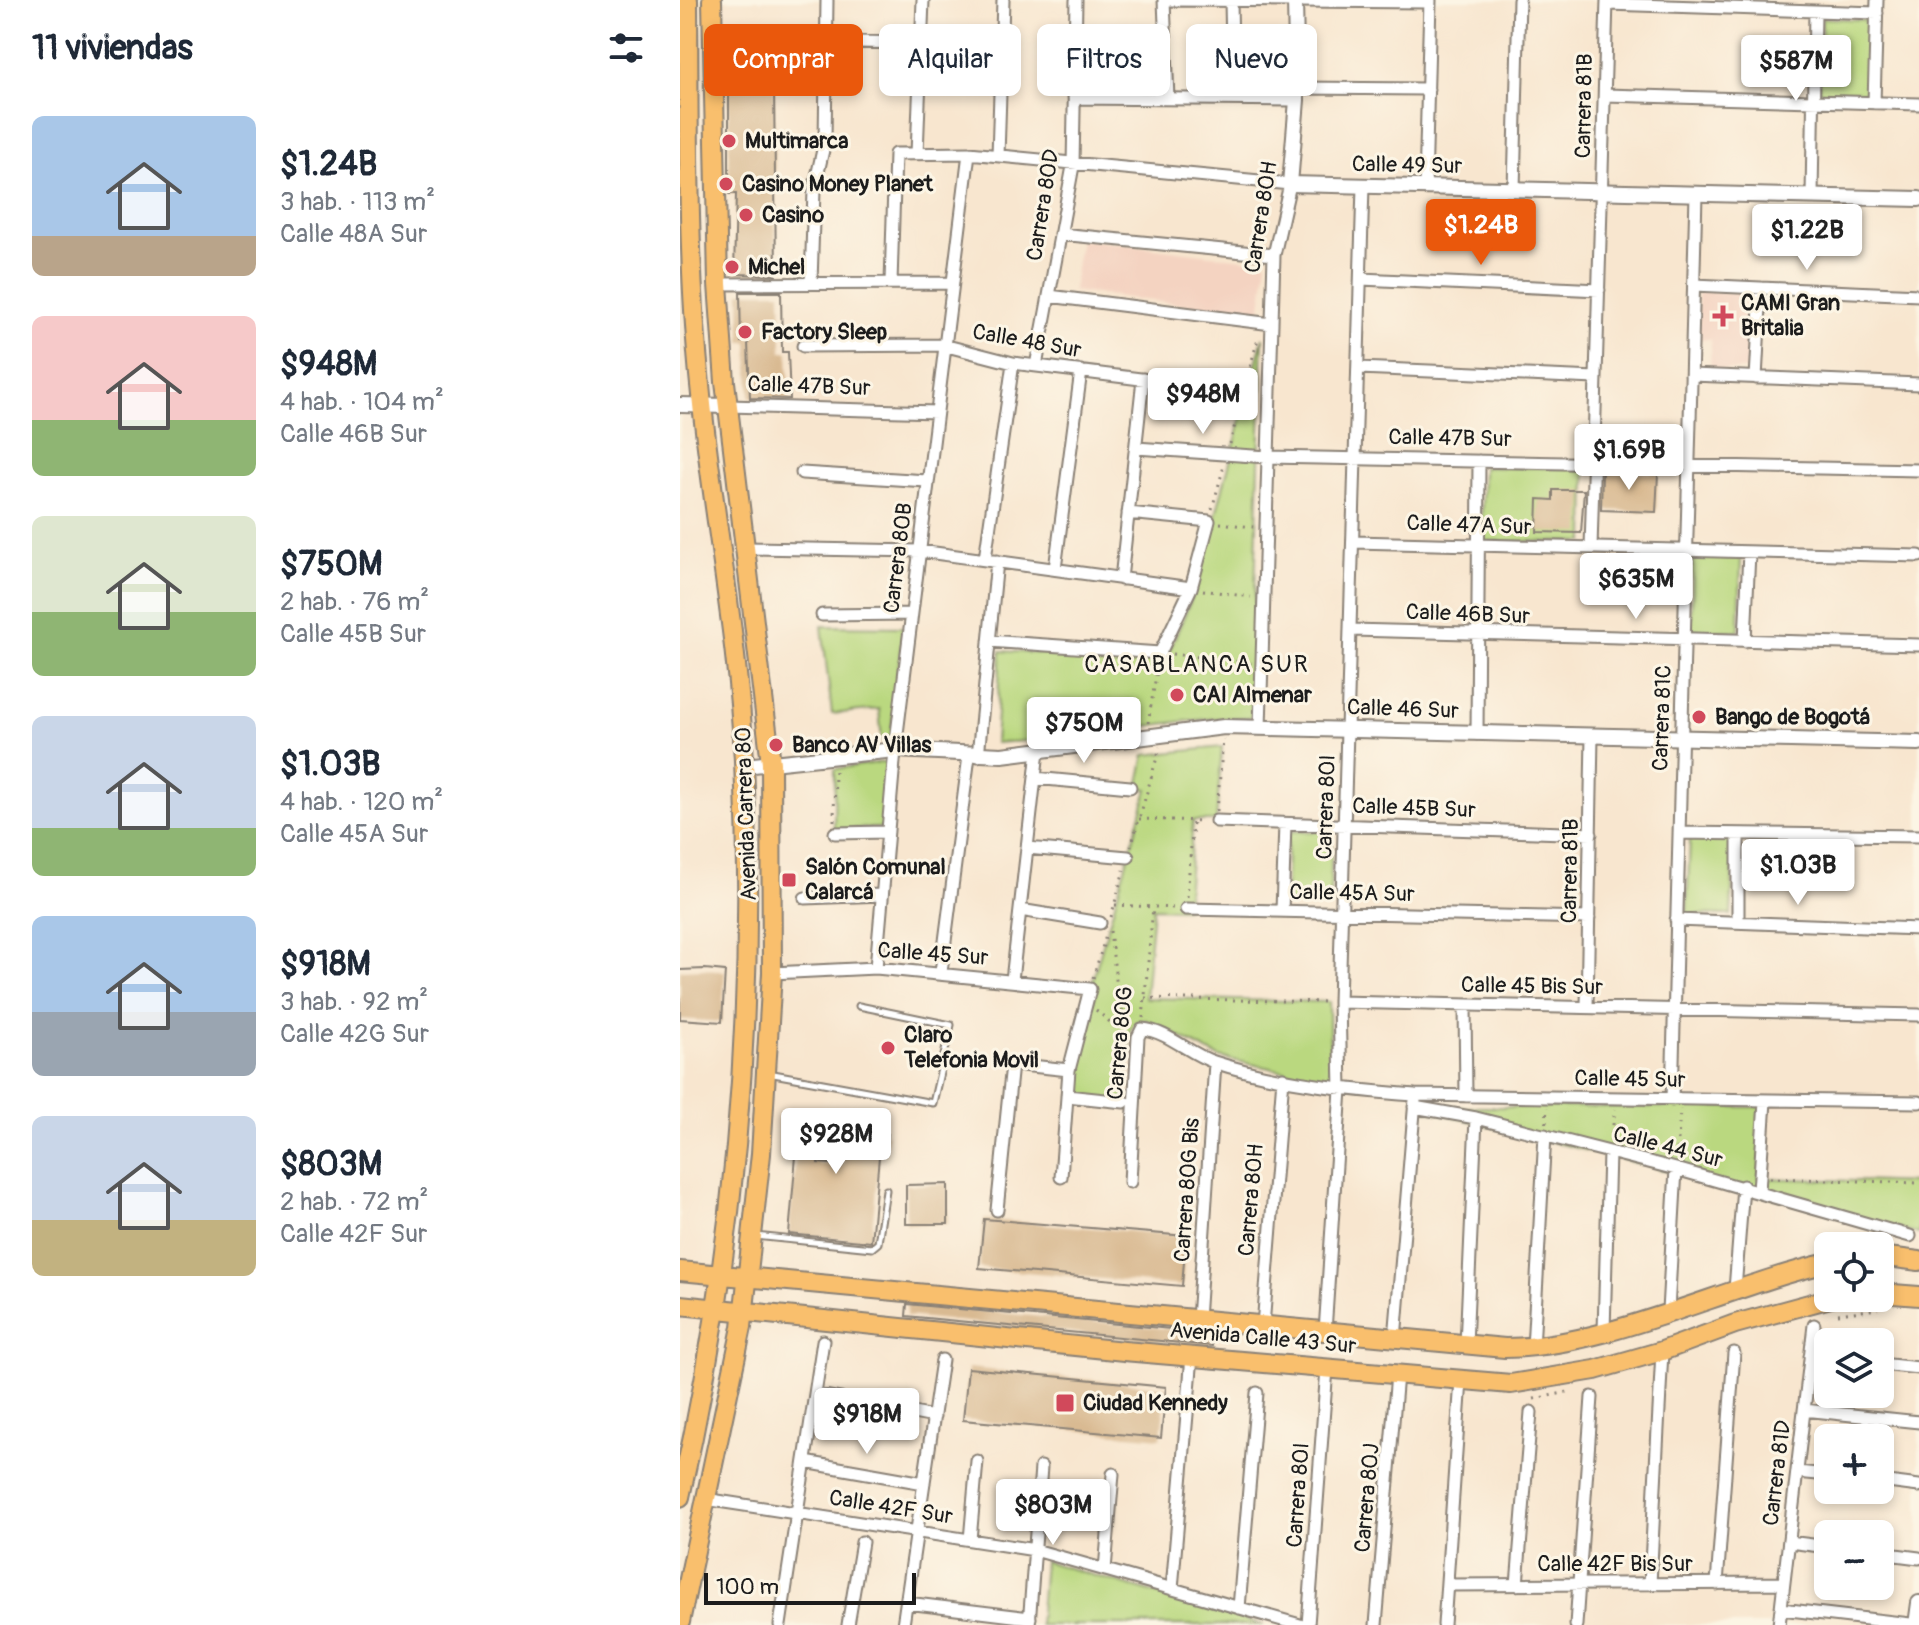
<!DOCTYPE html>
<html lang="es">
<head>
<meta charset="utf-8">
<style>
	body { margin:0; font-family:Pangolin,sans-serif; background:#f6f6f7; color:#1f2937; height:100vh; display:flex; flex-direction:column; font-size:30px; white-space:nowrap }
	* { box-sizing:border-box; margin:0 }
	p { font-size:26px; color:#747a83 }
	.icon { flex:none; width:44px; height:44px; fill:none; stroke:currentColor; stroke-width:2; stroke-linecap:round; stroke-linejoin:round }
	.map { position:relative; flex:1; overflow:hidden }
	.panel { display:flex; flex-direction:column; background:#fff; width:680px }
	.panel>* { flex:none }
	.banner { position:absolute; left:24px; top:24px; width:760px; height:72px; display:flex; gap:16px }
	.fabs { position:absolute; left:1134px; top:1232px; display:grid; gap:16px }
	.fabs a { display:grid; place-items:center; width:80px; height:80px; border-radius:12px; background:#fff; box-shadow:0 4px 12px #0003; font-size:40px }
	.scale { position:absolute; left:24px; bottom:20px; width:212px; box-sizing:border-box; padding-left:8px; border:4px solid #1c1c1c; border-top:0; font-size:22px; line-height:28px; white-space:nowrap; color:#1c1c1c; -webkit-text-stroke:6px #fcf5e5; paint-order:stroke }
	.price { position:absolute; translate:-50% -68px; padding:0 18px; border-radius:8px; background:#fff; color:#222; font-size:26px; line-height:52px; filter:drop-shadow(0 2px 4px #0008) }
	.price::after { content:''; position:absolute; left:50%; top:48px; width:24px; height:18px; margin-left:-12px; background:inherit; clip-path:polygon(0 0,100% 0,50% 100%) }
	.price.on { background:#ea580c; color:#fff }
	ul { padding:0; list-style:none }
	li { display:flex; align-items:center; gap:24px; height:200px; padding:0 32px }
	li span { display:grid; place-items:center; flex:none; width:224px; height:160px; border-radius:12px; color:#555 }
	li>.icon { margin-inline-start:auto }
	span .icon { width:96px; height:96px; fill:#fffc; stroke-width:1 }
	li b { font-size:34px }
	h2 { display:flex; justify-content:space-between; align-items:center; height:96px; padding:0 32px; font-size:34px }
	.pill { padding:0 28px; border-radius:12px; background:#fff; box-shadow:0 4px 12px #0003; font-size:28px; line-height:72px }
	.pill.on { background:#ea580c; color:#fff }
	main { display:flex; flex:1; min-height:0 }
	.map>svg:first-child { display:block }
	.built { fill:#f4d3c1 }
	.green { fill:#bad87f; stroke:#6b7a4e; stroke-width:2 }
	.building { fill:#d9ba92; fill-rule:evenodd }
	.lines { fill:none; stroke-linecap:round; stroke-linejoin:round }
	.service-casing { stroke:#8a8176; stroke-width:9 }
	.minor-casing { stroke:#8a8176; stroke-width:15 }
	.tertiary-casing { stroke:#8a8176; stroke-width:18 }
	.primary-casing { stroke:#8a8176; stroke-width:22 }
	.path { stroke:#8a8176; stroke-width:3; stroke-dasharray:2 6; stroke-linecap:butt }
	.service { stroke:#fff; stroke-width:5 }
	.minor { stroke:#fff; stroke-width:11 }
	.tertiary { stroke:#fff; stroke-width:14 }
	.primary { stroke:#f9bf6d; stroke-width:18 }
	.poi-dot { fill:#d1495b; stroke:#fcf5e5; stroke-width:3 }
	.labels { text-anchor:middle; dominant-baseline:central; stroke-width:6; stroke-linejoin:round; paint-order:stroke }
	.street-label { font-size:22px; fill:#1c1c1c; stroke:#fcf5e5 }
	.poi-label { font-size:22px; font-weight:bold; fill:#1c1c1c; stroke:#fcf5e5; text-anchor:start }
	.neighbourhood-label { font-size:24px; letter-spacing:2px; fill:#1c1c1c; stroke:#fcf5e5 }
</style>
</head>
<body>
<main>
<section class="panel">
<h2>11 viviendas<svg class="icon" aria-label="filters" viewBox="0 0 24 24"><path d="M4 7h16M4 17h16"/><circle cx="9" cy="7" r="2"/><circle cx="15" cy="17" r="2"/></svg></h2>
<ul>
<li><span style="background:linear-gradient(#a9c7e8 75%,#b9a48a 0)"><svg class="icon" aria-label="home" viewBox="0 0 24 24"><path d="M3 11l9-7 9 7M6 9v11h12V9"/></svg></span><div><b>$1.24B</b><p>3 hab. · 113 m²</p><p>Calle 48A Sur</p></div></li>
<li><span style="background:linear-gradient(#f6c9c9 65%,#8fb573 0)"><svg class="icon" aria-label="home" viewBox="0 0 24 24"><path d="M3 11l9-7 9 7M6 9v11h12V9"/></svg></span><div><b>$948M</b><p>4 hab. · 104 m²</p><p>Calle 46B Sur</p></div></li>
<li><span style="background:linear-gradient(#dfe7d0 60%,#8fb573 0)"><svg class="icon" aria-label="home" viewBox="0 0 24 24"><path d="M3 11l9-7 9 7M6 9v11h12V9"/></svg></span><div><b>$750M</b><p>2 hab. · 76 m²</p><p>Calle 45B Sur</p></div></li>
<li><span style="background:linear-gradient(#c9d6e8 70%,#8fb573 0)"><svg class="icon" aria-label="home" viewBox="0 0 24 24"><path d="M3 11l9-7 9 7M6 9v11h12V9"/></svg></span><div><b>$1.03B</b><p>4 hab. · 120 m²</p><p>Calle 45A Sur</p></div></li>
<li><span style="background:linear-gradient(#a9c7e8 60%,#9aa5b1 0)"><svg class="icon" aria-label="home" viewBox="0 0 24 24"><path d="M3 11l9-7 9 7M6 9v11h12V9"/></svg></span><div><b>$918M</b><p>3 hab. · 92 m²</p><p>Calle 42G Sur</p></div></li>
<li><span style="background:linear-gradient(#c9d6e8 65%,#c2b280 0)"><svg class="icon" aria-label="home" viewBox="0 0 24 24"><path d="M3 11l9-7 9 7M6 9v11h12V9"/></svg></span><div><b>$803M</b><p>2 hab. · 72 m²</p><p>Calle 42F Sur</p></div></li>
</ul>
</section>
<div class="map">
<svg width="1239" height="1625" viewBox="0 0 1239 1625">
	<rect width="100%" height="100%" fill="#fcf5e5"/>
	<filter id="ink" filterUnits="userSpaceOnUse"><feTurbulence type="fractalNoise" baseFrequency=".0125" numOctaves="2"/><feDisplacementMap in="SourceGraphic" scale="16" xChannelSelector="R" yChannelSelector="G"/><feConvolveMatrix kernelMatrix="1 2 1 2 8 2 1 2 1" color-interpolation-filters="sRGB"/></filter>
	<filter id="wash" filterUnits="userSpaceOnUse"><feTurbulence type="fractalNoise" baseFrequency=".006" numOctaves="4" result="noise"/><feDisplacementMap in="SourceGraphic" scale="32" xChannelSelector="R" yChannelSelector="G"/><feGaussianBlur stdDeviation="1.8" result="paint"/><feColorMatrix in="noise" values="0 0 0 0 0 0 0 0 0 0 0 0 0 0 0 0 0 1.4 0 .05"/><feComposite in="paint" operator="in"/></filter>
	<g filter="url(#wash)">
		<rect width="100%" height="100%" fill="#f8e6cf"/>
		<path class="built" d="M400 239 587 262 580 314 393 291Z
			M1018 292H1068L1067 370H1030L1031 339H1018Z"/>
		<path class="green" d="M1142 18 1189 20 1187 94 1139 92Z
			M583 337 571 717C485 718 401 739 315 743L321 651 485 661 517 586Z
			M803 467 906 468 905 542 801 541Z
			M1013 557 1061 558 1059 631 1011 630Z
			M142 626 223 627 210 741H202L199 709 152 714Z
			M542 747 536 821H513L506 909 473 908 465 998 649 1002 650 1081 539 1057 465 1019 456 1022 451 1029 444 1102 396 1097 394 1070 417 989H410L468 789 458 788 465 755Z
			M210 761 204 828 154 829 155 769Z
			M608 831 652 832 650 905 605 903Z
			M1010 838 1054 839 1051 915 1007 914Z
			M734 1107H1084L1079 1178 1239 1183V1234Z
			M364 1561 584 1625H359Z"/>
		<g id="blocks">
			<path class="building" d="M49 86H94L96 275 54 274 56 194H49Z
				M60 292H101L102 352H108L110 399 70 398 68 342H61Z
				M922 472 978 473 976 512 921 510Z
				M873 490H904L901 533 857 532 858 499 873 500Z
				M25 969 45 971 42 1022 0 1019V970Z
				M120 1112 200 1118 199 1134H208L207 1147 200 1146 191 1242 109 1234ZM142 1129 167 1132 163 1165 138 1163Z
				M268 1184V1224H226V1185Z
				M304 1219 506 1236 502 1286 299 1268Z
				M227 1304 533 1333 532 1346 226 1316Z
				M288 1368 486 1387 481 1438 283 1420Z"/>
		</g>
	</g>
	<g filter="url(#ink)">
		<use href="#blocks" fill-opacity="0" stroke="#8a8176" stroke-width="2"/>
		<g class="lines">
			<defs>
				<path id="service" d="M88 1073 253 1103 271 1025 179 1006
					M75 1236 192 1248 198 1243 206 1190"/>
				<path id="minor" d="M484 0 488 99
					M491 0 750 2
					M551 1 553 99
					M927 4 1197 13
					M32 40 242 43
					M617 88 748 89
					M925 95 1239 104
					M394 98 617 100
					M1194 103 1197 0
					M237 154 243 0
					M318 156 323 0
					M745 187 750 0
					M834 189 839 0
					M1132 196 1135 11
					M380 234 594 255
					M681 279 919 290
					M131 283 134 190 145 141 147 0
					M211 283 215 154 289 153 610 184 594 255 580 728
					M38 284 272 283
					M1014 285 1239 295
					M369 296 592 324
					M123 346 263 345 333 363 564 392
					M356 366 393 166 396 0
					M679 368 916 378
					M1011 375 1239 384
					M1076 378 1081 288
					M48 406 257 412
					M456 448 588 457 1239 470
					M122 473 247 481
					M674 542 1239 556
					M67 548 240 551 511 588
					M911 548 927 0
					M305 559 333 363
					M375 569 401 371
					M441 579 463 379
					M142 615 231 614
					M672 630 1239 645
					M309 641 480 653 511 588 529 521 448 513
					M1065 641 1069 552
					M797 734 799 461
					M298 756 317 561
					M355 778 450 787
					M536 821 911 834
					M155 833 208 832
					M999 833 1239 836
					M347 848 448 857
					M125 898 202 895
					M506 909 909 918
					M340 910 420 923
					M602 911 605 824
					M996 920 1239 929
					M1058 922V834
					M196 968 215 750 289 153
					M261 972 289 756
					M92 973 196 968 410 989 389 1070 381 1177
					M332 980 358 751
					M659 1002 1239 1015
					M785 1005 786 1096
					M907 1007 912 736
					M387 1096 444 1102
					M992 1100 1016 194
					M734 1107 796 1118 996 1169 1230 1236
					M450 1182 458 1037 462 1029C488 1031 509 1054 534 1062 599 1083 668 1090 735 1095L1239 1102
					M1079 1191 1085 1101
					M317 1210 332 1064 389 1070
					M1055 1290 1063 1186
					M988 1311 996 1169
					M518 1320 535 1063
					M583 1326 603 1078
					M924 1331 929 1153
					M645 1332 661 1089 659 1002 683 186
					M715 1339 735 1100
					M786 1345 796 1118
					M853 1348 865 1135
					M1130 1356 1148 1358
					M1200 1364 1239 1368
					M135 1394 254 1417
					M1124 1410 1239 1422
					M125 1462 244 1483
					M1117 1472 1148 1475
					M1200 1481 1239 1486
					M25 1499 355 1550 620 1625
					M290 1540 297 1461
					M1109 1542 1148 1547
					M1200 1553 1239 1558
					M425 1570 433 1474
					M970 1584 982 1351
					M1037 1584 1054 1353
					M767 1585 1103 1583
					M837 1585 851 1412
					M492 1589 512 1356
					M227 1603 350 1618
					M559 1608 577 1393
					M1101 1609 1239 1625
					M100 1625 143 1341
					M168 1625 182 1542
					M223 1625 262 1360
					M349 1625 361 1467
					M628 1625 647 1368
					M696 1625 717 1374
					M764 1625 781 1380
					M896 1625 912 1397
					M1099 1625 1134 1325"/>
				<path id="tertiary" d="M615 0 617 100 610 184 1239 199
					M0 405 48 406
					M64 766 215 750 322 755 544 727 1239 743
					M1236 1625 1239 1603"/>
				<path id="primary" d="M1200 1256 1239 1261
					M0 1271 825 1348C928 1347 1046 1286 1148 1263
					M1200 1293 1239 1296
					M0 1305 444 1351 831 1384 915 1370 982 1351 1055 1324 1151 1298
					M0 1497C56 1252 76 1011 64 761 58 635 32 511 20 385 7 257 9 129 8 0
					M0 1622 62 1327 81 1154 92 973 91 763 45 382 38 284 32 0"/>
			</defs>
			<use href="#service" class="service-casing"/>
			<use href="#minor" class="minor-casing"/>
			<use href="#tertiary" class="tertiary-casing"/>
			<use href="#primary" class="primary-casing"/>
			<path class="path" d="M566 382 578 339
				M550 444 560 405
				M532 509 544 466
				M540 523 573 527
				M523 590 571 597
				M492 654 572 663
				M468 723 478 664
				M537 811 543 739
				M459 819 523 821
				M154 821 155 769
				M451 847 480 747
				M507 897 513 821
				M435 905 495 908
				M431 917 444 870
				M430 931 439 1004 451 1027
				M413 978 427 932
				M465 998 647 1002
				M416 1010 438 1029 446 1041
				M463 1018 473 907
				M866 1123 867 1107
				M931 1141 935 1109
				M997 1157 1000 1109
				M1090 1178 1239 1183
				M1158 1314 1198 1309
				M854 1399 893 1391"/>
			<use href="#service" class="service"/>
			<use href="#minor" class="minor"/>
			<use href="#tertiary" class="tertiary"/>
			<use href="#primary" class="primary"/>
		</g>
	</g>
	<g class="poi-dot">
		<circle cx="49" cy="141" r="8"/>
		<circle cx="46" cy="184" r="8"/>
		<circle cx="66" cy="215" r="8"/>
		<circle cx="52" cy="267" r="8"/>
		<path d="M1039 304h8v8h8v8h-8v8h-8v-8h-8v-8h8z"/>
		<circle cx="65" cy="332" r="8"/>
		<circle cx="497" cy="695" r="8"/>
		<circle cx="1019" cy="717" r="8"/>
		<circle cx="96" cy="745" r="8"/>
		<rect x="101" y="872" width="16" height="16" rx="4"/>
		<circle cx="208" cy="1048" r="8"/>
		<rect x="375" y="1393" width="20" height="20" rx="4"/>
	</g>
	<g class="labels">
		<g class="street-label">
			<text transform="translate(904 106) rotate(-89)">Carrera 81B</text>
			<text transform="translate(727 165) rotate(1)">Calle 49 Sur</text>
			<text transform="translate(363 205) rotate(-81)">Carrera 80D</text>
			<text transform="translate(581 217) rotate(-81)">Carrera 80H</text>
			<text transform="translate(347 341) rotate(10)">Calle 48 Sur</text>
			<text transform="translate(129 386) rotate(2)">Calle 47B Sur</text>
			<text transform="translate(770 438) rotate(1)">Calle 47B Sur</text>
			<text transform="translate(789 525) rotate(2)">Calle 47A Sur</text>
			<text transform="translate(218 558) rotate(-83)">Carrera 80B</text>
			<text transform="translate(788 614) rotate(2)">Calle 46B Sur</text>
			<text transform="translate(723 709) rotate(2)">Calle 46 Sur</text>
			<text transform="translate(982 718) rotate(-88)">Carrera 81C</text>
			<text transform="translate(646 807) rotate(-88)">Carrera 80I</text>
			<text transform="translate(734 808) rotate(2)">Calle 45B Sur</text>
			<text transform="translate(66 814) rotate(-92)">Avenida Carrera 80</text>
			<text transform="translate(890 871) rotate(-89)">Carrera 81B</text>
			<text transform="translate(672 893) rotate(1)">Calle 45A Sur</text>
			<text transform="translate(253 954) rotate(4)">Calle 45 Sur</text>
			<text transform="translate(852 986) rotate(1)">Calle 45 Bis Sur</text>
			<text transform="translate(440 1043) rotate(-85)">Carrera 80G</text>
			<text transform="translate(950 1079) rotate(1)">Calle 45 Sur</text>
			<text transform="translate(988 1147) rotate(14)">Calle 44 Sur</text>
			<text transform="translate(507 1190) rotate(-86)">Carrera 80G Bis</text>
			<text transform="translate(571 1200) rotate(-85)">Carrera 80H</text>
			<text transform="translate(583 1338) rotate(5)">Avenida Calle 43 Sur</text>
			<text transform="translate(1097 1473) rotate(-83)">Carrera 81D</text>
			<text transform="translate(618 1495) rotate(-86)">Carrera 80I</text>
			<text transform="translate(687 1498) rotate(-85)">Carrera 80J</text>
			<text transform="translate(211 1507) rotate(9)">Calle 42F Sur</text>
			<text x="935" y="1564">Calle 42F Bis Sur</text>
		</g>
		<g class="poi-label">
			<text x="65" y="141">Multimarca</text>
			<text x="62" y="184">Casino Money Planet</text>
			<text x="82" y="215">Casino</text>
			<text x="68" y="267">Michel</text>
			<text x="1061" y="303">CAMI Gran<tspan x="1061" dy="25">Britalia</tspan></text>
			<text x="81" y="332">Factory Sleep</text>
			<text x="513" y="695">CAI Almenar</text>
			<text x="1035" y="717">Bango de Bogotá</text>
			<text x="112" y="745">Banco AV Villas</text>
			<text x="125" y="867">Salón Comunal<tspan x="125" dy="25">Calarcá</tspan></text>
			<text x="224" y="1035">Claro<tspan x="224" dy="25">Telefonia Movil</tspan></text>
			<text x="403" y="1403">Ciudad Kennedy</text>
		</g>
		<g class="neighbourhood-label">
			<text x="517" y="664">CASABLANCA SUR</text>
		</g>
	</g>
</svg>
<div class="fabs">
<a><svg class="icon" aria-label="locate" viewBox="0 0 24 24"><circle cx="12" cy="12" r="6"/><path d="M12 2v4M12 18v4M2 12h4M18 12h4"/></svg></a>
<a><svg class="icon" aria-label="layers" viewBox="0 0 24 24"><path d="M12 4l9 5-9 5-9-5zM3 14l9 5 9-5"/></svg></a>
<a>+</a>
<a>−</a>
</div>
<div class="scale">100 m</div>
<b class="price" style="left:1116px;top:103px">$587M</b>
<b class="price on" style="left:801px;top:267px">$1.24B</b>
<b class="price" style="left:1127px;top:272px">$1.22B</b>
<b class="price" style="left:523px;top:436px">$948M</b>
<b class="price" style="left:949px;top:492px">$1.69B</b>
<b class="price" style="left:956px;top:621px">$635M</b>
<b class="price" style="left:404px;top:765px">$750M</b>
<b class="price" style="left:1118px;top:907px">$1.03B</b>
<b class="price" style="left:156px;top:1176px">$928M</b>
<b class="price" style="left:187px;top:1456px">$918M</b>
<b class="price" style="left:373px;top:1547px">$803M</b>
<div class="banner">
<a class="pill on">Comprar</a>
<a class="pill">Alquilar</a>
<a class="pill">Filtros</a>
<a class="pill">Nuevo</a>
</div>
</div>
</main>
</body>
</html>
